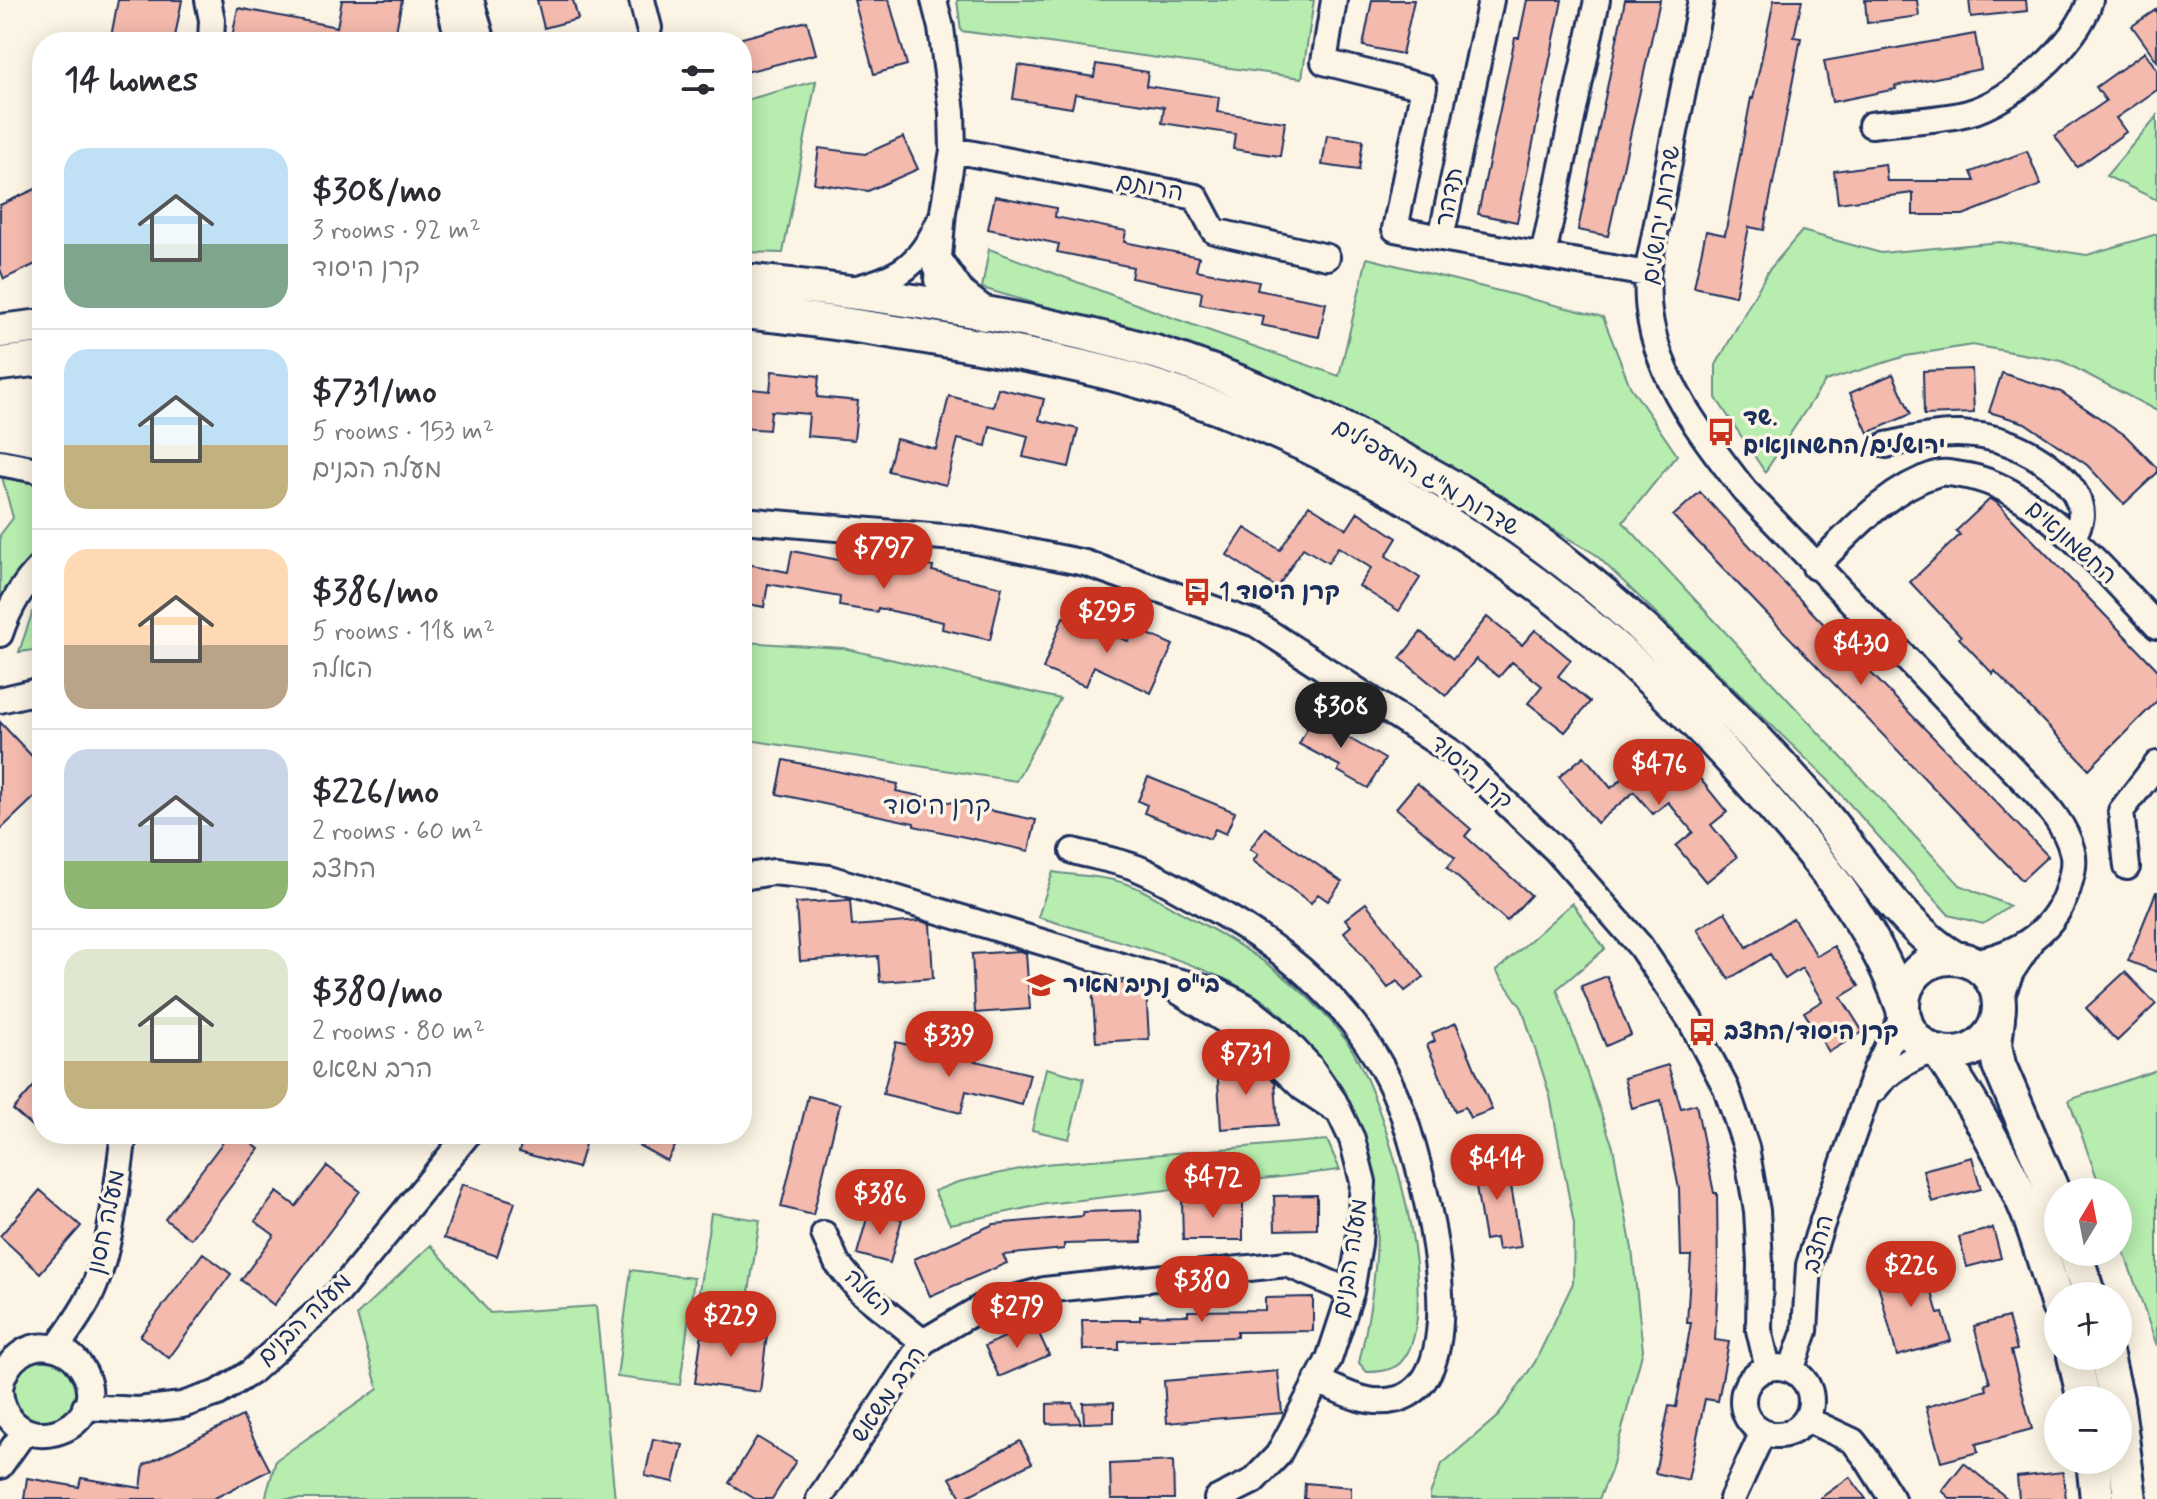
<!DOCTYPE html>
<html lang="en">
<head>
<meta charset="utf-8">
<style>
	body { margin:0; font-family:Mynerve,"Playpen Sans Hebrew",sans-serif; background:#f2f2f3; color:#2b2b33; height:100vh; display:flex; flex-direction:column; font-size:30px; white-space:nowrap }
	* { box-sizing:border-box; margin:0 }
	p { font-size:26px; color:#7c7c81 }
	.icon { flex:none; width:44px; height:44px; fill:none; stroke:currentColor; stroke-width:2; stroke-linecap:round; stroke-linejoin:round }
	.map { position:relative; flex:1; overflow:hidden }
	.sheet { position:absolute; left:32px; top:32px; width:720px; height:1112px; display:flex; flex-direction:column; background:#fff; border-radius:32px; box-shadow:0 4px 20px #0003 }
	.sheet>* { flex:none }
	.needle { width:52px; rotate:10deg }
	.fabs { position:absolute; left:2044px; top:1178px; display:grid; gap:16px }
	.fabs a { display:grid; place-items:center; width:88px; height:88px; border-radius:50%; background:#fff; box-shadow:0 4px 20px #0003; font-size:40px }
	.price { position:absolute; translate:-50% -68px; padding:0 18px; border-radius:28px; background:#c8321e; color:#fff; font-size:26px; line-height:52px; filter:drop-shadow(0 2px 4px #0008) }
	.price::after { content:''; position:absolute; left:50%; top:48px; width:24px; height:18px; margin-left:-12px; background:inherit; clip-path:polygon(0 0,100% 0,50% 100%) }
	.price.current { background:#222; color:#fff }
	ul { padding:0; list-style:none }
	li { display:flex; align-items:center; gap:24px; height:200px; padding:0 32px }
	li+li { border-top:2px solid #e1e1e2 }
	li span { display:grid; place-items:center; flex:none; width:224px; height:160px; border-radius:24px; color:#555 }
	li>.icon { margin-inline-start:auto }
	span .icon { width:96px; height:96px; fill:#fffc; stroke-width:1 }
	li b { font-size:34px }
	h2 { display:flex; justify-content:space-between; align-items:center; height:96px; padding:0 32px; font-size:34px }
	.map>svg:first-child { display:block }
	.green { fill:#b7edaf; stroke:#698e86; stroke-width:2 }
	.building { fill:#f4baad; stroke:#1b2f5e; stroke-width:2 }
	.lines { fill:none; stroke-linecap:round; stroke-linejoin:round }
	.minor-casing { stroke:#1b2f5e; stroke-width:30 }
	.major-casing { stroke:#1b2f5e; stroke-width:38 }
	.minor { stroke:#fcf5e5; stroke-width:24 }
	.major { stroke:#fcf5e5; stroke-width:32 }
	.labels { text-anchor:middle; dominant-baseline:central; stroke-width:7; stroke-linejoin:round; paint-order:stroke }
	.street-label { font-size:24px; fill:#1b2f5e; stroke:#fcf5e5 }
	.poi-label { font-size:24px; font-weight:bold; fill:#1b2f5e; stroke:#fcf5e5; text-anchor:start }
	.neighbourhood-label { font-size:26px; fill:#1b2f5e; stroke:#fcf5e5 }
</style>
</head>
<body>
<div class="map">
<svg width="2157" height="1499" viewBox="0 0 2157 1499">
	<rect width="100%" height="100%" fill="#fcf5e5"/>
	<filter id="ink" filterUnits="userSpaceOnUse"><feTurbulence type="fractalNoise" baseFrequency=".0125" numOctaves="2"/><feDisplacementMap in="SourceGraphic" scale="16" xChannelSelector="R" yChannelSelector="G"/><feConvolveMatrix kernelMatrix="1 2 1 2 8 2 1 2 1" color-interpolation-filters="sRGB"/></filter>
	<g filter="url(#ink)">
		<path class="green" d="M957 0H1314L1302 78 961 31Z
			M816 81 783 253 742 252V101Z
			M2157 116V200L2106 176Z
			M1802 231 1881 253 2000 242 2087 255 2157 234V411L2062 361 1972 345 1906 356 1825 381 1765 472 1716 398V365L1768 271Z
			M989 249 1176 319 1339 376 1367 258 1603 317 1630 386 1677 455 1623 522 1960 885 2010 906 1983 924 1949 915 1829 781 1595 554 1411 446 1161 341 982 288Z
			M1 473 42 486V543L0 603V535L13 518Z
			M42 587V649L19 652 40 590Z
			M742 642 843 648 1060 699 1016 781 742 739Z
			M1053 872C1077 876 1107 876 1130 885 1149 892 1166 904 1184 914 1245 946 1303 982 1345 1039 1383 1090 1449 1311 1401 1362 1393 1371 1379 1372 1367 1372L1359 1363C1378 1281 1392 1177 1347 1101 1339 1087 1328 1074 1319 1061 1304 1041 1287 1017 1266 1002 1203 960 1111 940 1038 917Z
			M1572 903 1605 949 1557 989 1613 1147 1632 1249 1643 1350 1611 1471 1599 1499H1430V1494L1442 1464 1498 1416 1535 1362 1573 1283 1574 1224 1550 1096 1522 1008 1496 971Z
			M1046 1068 1084 1078 1069 1139 1032 1130Z
			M2157 1070V1346L2118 1235V1192H2102L2069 1100Z
			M1327 1140 1340 1170 1046 1204 950 1224 934 1191 958 1182 1044 1164Z
			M711 1213 760 1220 747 1305 698 1298Z
			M431 1245 490 1313 596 1306 615 1499H265L276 1460 378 1389 357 1315Z
			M631 1270 694 1278 680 1385 617 1377Z
			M48 1352 75 1368 82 1398 63 1423 32 1426 9 1406C9 1366 11 1364 48 1352Z"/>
		<path class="building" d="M118 0H182L174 42H110Z
			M342 0H402L394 42H231L238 8 337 27Z
			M537 0H573L578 19 544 28Z
			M854 0H889L907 65 874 74Z
			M1372 0H1414L1402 54 1363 46Z
			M1527 0H1562L1517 222 1478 214 1515 38H1519Z
			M1625 0H1660L1608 236 1578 230Z
			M1774 0H1802L1794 37 1801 38 1764 230 1749 227 1735 296 1694 287 1706 231 1725 235 1751 98 1753 99Z
			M1865 0H1917L1919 16 1867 23Z
			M1969 0H2026L2027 11 1971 17Z
			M2157 9V61L2132 26Z
			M807 21 816 54 742 73V38Z
			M1975 34 1981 69 1895 86 1896 89 1832 102 1824 61Z
			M2145 52 2157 70V90L2116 118 2126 132 2077 167 2055 136 2106 101 2096 87Z
			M1096 64 1148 72 1146 86 1219 97 1217 112 1285 122 1280 156 1233 149 1235 134 1162 123 1164 107 1075 94 1072 108 1013 99 1018 65 1094 77Z
			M1327 135 1363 140 1359 170 1322 165Z
			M903 137 918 169 868 191 814 183 819 148 865 154Z
			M2027 151 2041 185 1963 215H1913V193L1838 203 1834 171 1885 164 1887 181H1975L1971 172Z
			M42 186V261L4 279 0 269V205Z
			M995 196 1056 208 1055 217 1126 231 1124 242 1199 257 1196 270 1259 282 1257 290 1326 303 1319 337 1261 325 1263 316 1200 304 1202 292 1131 278 1133 267 1057 252 1059 244 988 229Z
			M1972 369 1974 413 1924 415 1923 371Z
			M772 371 819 376 817 397 858 401 854 440 807 436 809 414 771 411 769 430 742 428V388L770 391Z
			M2002 373 2061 392 2125 435 2157 468V473L2124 504 2087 465 2025 423 1989 412Z
			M1893 374 1911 414 1868 433 1850 393Z
			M998 388 1044 399 1039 420 1078 429 1069 467 1023 457 1028 436 990 426 986 446 958 439 946 485 888 471 896 439 936 449 949 396 993 407Z
			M1700 492 1782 581 2048 856 2022 880 1673 516Z
			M1990 499 1996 502 2157 669V701L2089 769 1995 671 1993 674 1959 638 1961 636 1910 582 1960 535 1956 531Z
			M1309 505 1347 529 1358 512 1397 538 1386 556 1420 578 1399 611 1359 586 1371 568 1338 547 1328 563 1303 548 1277 588 1227 555 1245 528 1280 550Z
			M792 551 901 572 903 561 933 567 932 571 1002 587 990 640 942 629 943 622 878 608 877 612 839 606 840 597 768 584 764 607 742 603V563L788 572Z
			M1063 617 1128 641 1135 628 1173 645 1151 693 1094 666 1086 686 1043 669Z
			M1487 617 1522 645 1535 630 1571 660 1558 676 1590 702 1565 732 1528 703 1542 686 1512 662 1499 677 1476 659 1446 696 1400 658 1421 632 1453 659Z
			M1316 711 1344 726 1340 733 1385 759 1368 788 1338 771 1340 766 1299 744Z
			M0 722 42 767V790L0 830Z
			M1653 753 1682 788 1697 775 1727 812 1711 825 1737 857 1706 882 1676 846 1693 832 1668 802 1653 814 1634 792 1597 823 1559 777 1584 756 1611 788Z
			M784 760 898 784 896 791 1036 820 1029 851 914 826V823L777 794Z
			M1148 777 1235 812 1226 834 1215 829 1210 839 1144 813 1147 805 1138 801Z
			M1417 783 1471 829 1465 836 1531 895 1507 921 1447 868 1455 858 1396 808Z
			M1265 828 1342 882 1328 901 1318 894 1311 903 1253 861 1258 854 1250 849Z
			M2156 892H2157V972L2128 961Z
			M850 900 852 926 921 921 930 924 933 978 880 982 878 956 800 961 796 903Z
			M1366 903 1424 977 1405 991 1397 981 1388 988 1344 932 1351 926 1345 919Z
			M1725 912 1747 947 1793 918 1817 956 1834 946 1859 986 1841 997 1863 1032 1829 1052 1804 1012 1822 1001 1802 968 1785 979 1770 954 1729 979 1697 929Z
			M1020 951 1026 953 1030 1009 975 1013 972 954Z
			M2125 972 2156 1004 2117 1041 2086 1008Z
			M1607 976 1631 1035 1606 1046 1581 986Z
			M1126 983 1146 989 1149 1039 1096 1042 1092 985Z
			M1456 1023 1492 1110 1470 1118 1465 1107 1455 1111 1427 1045 1435 1041 1432 1033Z
			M896 1042 1030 1074 1022 1105 966 1091 961 1113 883 1094Z
			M1257 1065 1275 1082 1278 1125 1221 1129 1217 1067Z
			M1668 1065 1681 1108 1696 1104 1714 1193H1717L1718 1277 1715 1340 1729 1342 1718 1401 1705 1399 1688 1480 1655 1473 1669 1406 1676 1407 1691 1323H1687L1691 1256H1681L1679 1189 1661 1100 1632 1108 1624 1078Z
			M42 1077V1135L13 1110Z
			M808 1096 840 1104 813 1215 781 1207Z
			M229 1134H239L259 1149 191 1239 165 1219Z
			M524 1134H588L578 1168 519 1152Z
			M644 1134H682L667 1161 638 1145Z
			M1506 1154 1521 1247 1498 1250 1496 1238 1485 1240 1473 1169 1482 1168 1480 1159Z
			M1972 1157 1981 1189 1932 1202 1923 1170Z
			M327 1166 360 1191 274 1305 241 1280 274 1235 255 1221 277 1192 296 1206Z
			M462 1184 515 1202 497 1256 444 1238Z
			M40 1190 81 1226 40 1273 0 1236Z
			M1317 1195V1229L1275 1230 1274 1196Z
			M1243 1200V1240H1183L1182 1201Z
			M1141 1210 1142 1242 1064 1244V1249L1003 1255 1007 1263 930 1296 914 1259 994 1224 1083 1216V1212Z
			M869 1211 902 1219 890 1263 857 1254Z
			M1993 1228 2001 1258 1967 1267 1959 1237Z
			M203 1253 231 1274 169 1358 140 1336Z
			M1923 1260 1938 1314 1943 1313 1951 1341 1897 1356 1875 1273Z
			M1313 1297V1331L1237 1332V1337L1119 1341V1350H1083L1082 1320H1140V1316L1188 1315V1311L1265 1310V1298Z
			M2008 1317 2017 1350 2011 1351 2032 1429 1976 1444 1978 1452 1941 1462 1926 1407 1987 1390 1985 1384 1990 1383 1974 1326Z
			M1034 1323 1049 1355 999 1377 985 1346Z
			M703 1325 767 1334 760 1392 695 1383Z
			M1278 1371 1282 1413 1167 1423 1164 1381Z
			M1114 1402V1422L1084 1423 1083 1403Z
			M1072 1403 1081 1423 1047 1424V1404Z
			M242 1416 270 1470 213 1499H24L27 1478 79 1487 81 1478 141 1488 144 1465Z
			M757 1437 796 1461 772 1499H755L729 1483Z
			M653 1439 683 1445 674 1482 645 1476Z
			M1020 1441 1032 1463 962 1499 950 1478Z
			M1173 1461 1174 1499H1111L1110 1464Z
			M1964 1463 2008 1499H1951L1942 1491Z
			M2063 1472 2066 1499H2019L2017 1477Z
			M1850 1477 1866 1499H1819Z
			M1305 1483 1351 1487V1499H1304Z"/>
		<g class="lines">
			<defs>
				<path id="minor" d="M208 0 212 20 211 42
					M448 0 459 42
					M471 0 483 42
					M642 0 649 28
					M934 0 941 28 952 112 953 150 943 212 937 280
					M1334 0 1324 62 1424 87 1395 229 1441 238
					M1491 0 1441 238 1647 274
					M1701 0 1647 274C1648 286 1647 299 1649 311 1657 379 1704 439 1745 491L2031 788C2048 806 2066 827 2072 851 2075 861 2073 871 2070 881 2058 930 2019 955 1971 962
					M1871 125C1902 121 1937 121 1968 113 2011 102 2079 43 2090 0
					M953 150 1196 197 1214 231 1327 257
					M1543 256 1597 0
					M853 289C899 278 919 266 939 222
					M1886 445C1910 440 1935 433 1960 434 1970 435 1981 435 1991 438 2023 444 2081 478 2081 515 2081 522 2076 531 2073 538
					M0 463 42 471
					M742 520 966 539 1085 563 1256 624 1456 755 1556 850 1640 946 1690 1020 1726 1088 1746 1147 1757 1211 1760 1262 1759 1330 1768 1368
					M1815 567C1851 532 1887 489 1936 474 1944 471 1953 474 1961 475 2035 484 2107 574 2157 626
					M0 634C9 607 22 585 42 565
					M0 700 42 690
					M1073 851C1094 857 1117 860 1137 868 1157 876 1177 888 1196 899 1255 931 1309 968 1352 1022 1373 1049 1393 1084 1404 1117 1422 1172 1479 1375 1398 1399 1369 1407 1342 1392 1317 1380
					M2127 867 2121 811 2157 764
					M742 877 773 872 829 878 1145 973 1217 991 1247 1007 1277 1031 1310 1066 1334 1101 1352 1139 1363 1182 1359 1244 1351 1292 1329 1359 1278 1455 1253 1481 1217 1499
					M1175 989 1249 1036 1303 1088 1333 1108
					M1999 1003 2011 972 2029 945
					M1874 1090C1889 1070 1909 1060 1931 1050
					M824 1234 837 1263 860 1291 923 1342
					M57 1348C67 1332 79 1317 88 1300 111 1257 117 1183 124 1134
					M1743 1401a34 34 0 1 1 68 0a34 34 0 1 1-68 0Z
					M1791 1370 1805 1331 1809 1265 1818 1235 1876 1069 1903 1015
					M0 1388C5 1360 29 1339 58 1349 71 1353 79 1362 85 1374 111 1433 8 1465 0 1391
					M85 1407 138 1410 182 1405 218 1393 251 1372 339 1292 468 1134
					M1806 1419 1853 1441 1867 1459 1892 1499
					M0 1466 25 1431
					M819 1499 923 1342 982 1307 1044 1290 1287 1264 1351 1292
					M1732 1499 1763 1432"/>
				<path id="major" d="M939 266 959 295 984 314
					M742 280C880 293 1021 314 1155 352 1210 369 1264 391 1316 416 1377 445 1437 476 1494 512 1568 560 1638 621 1700 683 1742 723 1782 765 1819 809 1858 855 1903 929 1955 958
					M742 312C818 319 893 331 967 344 1028 355 1089 366 1148 384 1377 455 1583 595 1743 773 1806 844 1871 916 1902 1006
					M0 331 42 326
					M0 364 42 359
					M1903 1006a48 48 0 1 1 96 0a48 48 0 1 1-96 0Z
					M1998 1019 1995 1045 1999 1065 2058 1203
					M1939 1052C1970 1100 2000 1149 2023 1202 2038 1235 2047 1272 2058 1306
					M2075 1252 2089 1296
					M2074 1356 2084 1400
					M2107 1356 2117 1400
					M2118 1407 2130 1499
					M2093 1460 2097 1499"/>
			</defs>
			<use href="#minor" class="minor-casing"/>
			<use href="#major" class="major-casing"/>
			<use href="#minor" class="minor"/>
			<use href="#major" class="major"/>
		</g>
	</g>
	<defs>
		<symbol id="bus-bare" viewBox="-9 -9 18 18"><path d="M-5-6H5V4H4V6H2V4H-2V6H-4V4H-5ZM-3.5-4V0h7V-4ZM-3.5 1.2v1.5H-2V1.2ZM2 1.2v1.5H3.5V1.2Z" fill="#c8321e" stroke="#fcf5e5" stroke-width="2.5" paint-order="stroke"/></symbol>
		<symbol id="school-bare" viewBox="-9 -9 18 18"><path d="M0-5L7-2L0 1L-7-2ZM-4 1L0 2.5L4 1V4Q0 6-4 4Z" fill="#c8321e" stroke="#fcf5e5" stroke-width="2.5" paint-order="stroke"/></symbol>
	</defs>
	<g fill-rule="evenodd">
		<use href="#bus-bare" x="1701" y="412" width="40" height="40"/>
		<use href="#bus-bare" x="1177" y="572" width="40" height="40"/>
		<use href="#school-bare" x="1021" y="965" width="40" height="40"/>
		<use href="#bus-bare" x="1682" y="1012" width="40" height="40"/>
	</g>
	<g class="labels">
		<g class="street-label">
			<text transform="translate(1150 188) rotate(11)">הרותם</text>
			<text transform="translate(1450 197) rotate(-79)">תדהר</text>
			<text transform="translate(1662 215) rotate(-81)">שדרות ירושלים</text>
			<text transform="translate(1426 478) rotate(30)">שדרות מ"ג המעפילים</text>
			<text transform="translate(2071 543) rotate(42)">החשמונאים</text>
			<text transform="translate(1471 773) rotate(41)">קרן היסוד</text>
			<text transform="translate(107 1222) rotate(-78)">מעלה חסון</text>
			<text transform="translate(1819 1244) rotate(-75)">החצב</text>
			<text transform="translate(1351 1258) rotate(-81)">מעלה הבנים</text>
			<text transform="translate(868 1293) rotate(44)">האלה</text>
			<text transform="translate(305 1320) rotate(-44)">מעלה הבנים</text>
			<text transform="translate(889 1395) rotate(-55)">הרב משאש</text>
		</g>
		<g class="poi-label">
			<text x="1743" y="418">שד.<tspan x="1743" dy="28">ירושלים/החשמונאים</tspan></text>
			<text x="1219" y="592">קרן היסוד 1</text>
			<text x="1063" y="985">בי"ס נתיב מאיר</text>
			<text x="1724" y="1032">קרן היסוד/החצב</text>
		</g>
		<g class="neighbourhood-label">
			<text x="937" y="807">קרן היסוד</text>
		</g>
	</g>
</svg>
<div class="fabs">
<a><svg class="needle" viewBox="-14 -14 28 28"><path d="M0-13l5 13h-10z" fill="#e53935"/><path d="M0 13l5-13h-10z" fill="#7c7c81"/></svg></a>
<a>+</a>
<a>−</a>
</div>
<b class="price" style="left:884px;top:591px">$797</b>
<b class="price" style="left:1107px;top:655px">$295</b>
<b class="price" style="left:1861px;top:687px">$430</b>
<b class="price current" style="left:1341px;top:750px">$308</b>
<b class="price" style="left:1659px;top:807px">$476</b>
<b class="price" style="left:949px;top:1079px">$339</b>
<b class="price" style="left:1246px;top:1097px">$731</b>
<b class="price" style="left:1497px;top:1202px">$414</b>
<b class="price" style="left:1213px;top:1220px">$472</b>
<b class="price" style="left:880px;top:1237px">$386</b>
<b class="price" style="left:1911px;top:1309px">$226</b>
<b class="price" style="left:1202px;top:1324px">$380</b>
<b class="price" style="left:1017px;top:1350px">$279</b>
<b class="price" style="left:731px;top:1359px">$229</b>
<section class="sheet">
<h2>14 homes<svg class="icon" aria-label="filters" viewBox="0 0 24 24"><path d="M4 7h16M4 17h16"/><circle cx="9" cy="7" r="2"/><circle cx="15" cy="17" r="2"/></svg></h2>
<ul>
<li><span style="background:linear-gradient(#bfe0f5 60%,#7fa58c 0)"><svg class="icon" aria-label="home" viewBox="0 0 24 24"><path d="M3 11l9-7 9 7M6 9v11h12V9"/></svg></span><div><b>$308/mo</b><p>3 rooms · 92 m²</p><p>קרן היסוד</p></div></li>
<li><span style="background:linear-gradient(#bfe0f5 60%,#c2b280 0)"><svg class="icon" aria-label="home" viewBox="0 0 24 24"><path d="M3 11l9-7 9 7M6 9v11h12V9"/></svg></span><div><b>$731/mo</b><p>5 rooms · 153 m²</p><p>מעלה הבנים</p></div></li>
<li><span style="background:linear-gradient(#ffd9b3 60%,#b9a48a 0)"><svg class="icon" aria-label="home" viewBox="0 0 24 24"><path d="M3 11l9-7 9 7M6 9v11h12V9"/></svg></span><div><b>$386/mo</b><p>5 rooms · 118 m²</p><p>האלה</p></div></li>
<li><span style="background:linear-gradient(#c9d6e8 70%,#8fb573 0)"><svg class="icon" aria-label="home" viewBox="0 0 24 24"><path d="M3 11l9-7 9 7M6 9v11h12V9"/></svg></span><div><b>$226/mo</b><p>2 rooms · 60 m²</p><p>החצב</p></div></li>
<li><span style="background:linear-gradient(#dfe7d0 70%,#c2b280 0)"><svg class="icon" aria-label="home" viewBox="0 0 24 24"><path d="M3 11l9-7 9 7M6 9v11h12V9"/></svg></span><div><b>$380/mo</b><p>2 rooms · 80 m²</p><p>הרב משאש</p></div></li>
</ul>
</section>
</div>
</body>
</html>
